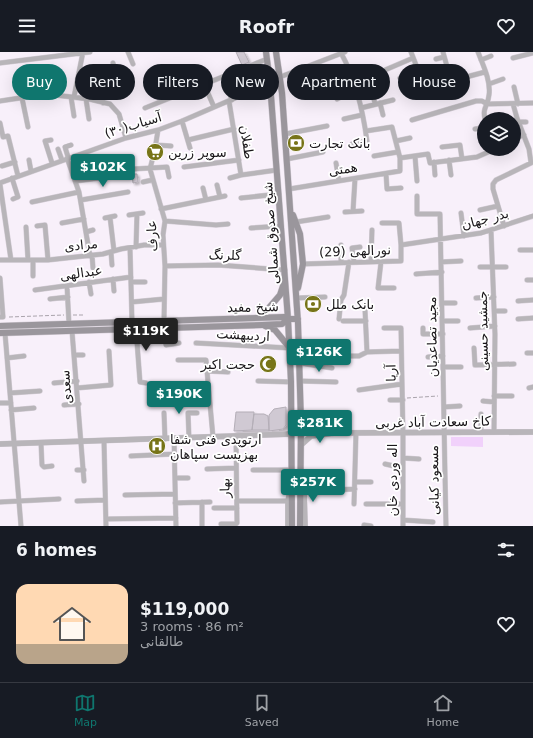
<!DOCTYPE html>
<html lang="en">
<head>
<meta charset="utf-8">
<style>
	body { margin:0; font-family:"DejaVu Sans",Vazirmatn,sans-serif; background:#20242c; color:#f1f3f6; height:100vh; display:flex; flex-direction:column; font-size:15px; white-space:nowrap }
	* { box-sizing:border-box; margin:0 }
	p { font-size:13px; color:#9ea1a6 }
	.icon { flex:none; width:22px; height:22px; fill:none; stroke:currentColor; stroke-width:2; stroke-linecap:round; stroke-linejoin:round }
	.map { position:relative; height:474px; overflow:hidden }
	.drawer { display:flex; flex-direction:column; background:#171b24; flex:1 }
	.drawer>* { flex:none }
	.banner { position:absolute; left:12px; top:12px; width:509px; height:36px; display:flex; gap:8px }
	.buttons { position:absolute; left:477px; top:60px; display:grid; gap:8px }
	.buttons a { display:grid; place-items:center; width:44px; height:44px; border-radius:50%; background:#171b24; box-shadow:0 4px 16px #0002; font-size:20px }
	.price { position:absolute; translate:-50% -34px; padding:0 9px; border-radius:4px; background:#0f766e; color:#fff; font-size:13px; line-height:26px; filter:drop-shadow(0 1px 2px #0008) }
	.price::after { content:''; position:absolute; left:50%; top:24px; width:12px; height:9px; margin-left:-6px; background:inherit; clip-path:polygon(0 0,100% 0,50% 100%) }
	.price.active { background:#222; color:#fff }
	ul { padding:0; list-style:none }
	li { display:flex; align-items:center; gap:12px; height:100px; padding:0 16px }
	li+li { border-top:1px solid #363941 }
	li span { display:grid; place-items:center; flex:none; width:112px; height:80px; border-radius:12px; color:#555 }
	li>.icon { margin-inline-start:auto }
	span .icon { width:48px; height:48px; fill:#fffc; stroke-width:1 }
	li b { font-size:17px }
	h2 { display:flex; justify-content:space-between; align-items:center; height:48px; padding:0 16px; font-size:17px }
	.pill { padding:0 14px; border-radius:18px; background:#171b24; box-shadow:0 4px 16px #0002; font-size:14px; line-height:36px }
	.pill.active { background:#0f766e; color:#fff }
	header { display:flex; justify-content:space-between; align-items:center; height:52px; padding:0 16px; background:#171b24; font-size:18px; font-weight:600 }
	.dock { display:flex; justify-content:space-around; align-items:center; height:56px; border-top:1px solid #363941; background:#171b24; font-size:11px; color:#9ea1a6 }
	.dock a { display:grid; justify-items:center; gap:2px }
	.dock .active { color:#0f766e }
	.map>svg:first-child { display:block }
	.green { fill:#f1d1fb }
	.building { fill:#d0c9d3; stroke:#b4aeb7; filter:url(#shadow) }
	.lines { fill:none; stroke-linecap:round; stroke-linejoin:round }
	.minor-casing { stroke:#d4cdd6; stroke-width:5.5 }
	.tertiary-casing { stroke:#d4cdd6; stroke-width:6 }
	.secondary-casing { stroke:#d4cdd6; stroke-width:7 }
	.path { stroke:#aaa4ac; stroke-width:1; stroke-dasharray:4 2; stroke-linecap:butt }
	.minor { stroke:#b8b5b9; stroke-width:4.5 }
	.tertiary { stroke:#b8b5b9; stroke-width:5.5 }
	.secondary { stroke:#9a969c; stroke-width:6 }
	.labels { text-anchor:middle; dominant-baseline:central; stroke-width:3.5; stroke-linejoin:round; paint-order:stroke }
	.street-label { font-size:13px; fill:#191619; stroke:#fff }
	.poi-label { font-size:13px; fill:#191619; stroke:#fff; text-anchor:start }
</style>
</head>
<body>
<header><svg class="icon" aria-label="menu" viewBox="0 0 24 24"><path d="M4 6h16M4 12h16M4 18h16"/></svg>Roofr<svg class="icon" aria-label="heart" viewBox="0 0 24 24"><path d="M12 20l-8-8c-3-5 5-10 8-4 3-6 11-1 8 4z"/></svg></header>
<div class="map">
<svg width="533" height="474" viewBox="0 0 533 474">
	<defs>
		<filter id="shadow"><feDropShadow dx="2" dy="2" stdDeviation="1" flood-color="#0004"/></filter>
	</defs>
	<rect width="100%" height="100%" fill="#f8f0fa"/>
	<path class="green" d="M451 385H483V395L451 394Z"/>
	<path class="building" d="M236 0H244L249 10 242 13Z
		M132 122H137L138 130 133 131Z
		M286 355V373L283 377 269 379V363L274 357Z
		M236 360H254L252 378 234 379Z
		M254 362H264L268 364 269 378H252Z"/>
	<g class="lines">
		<defs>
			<path id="minor" d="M128 0 133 12
				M411 0 418 18
				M443 0 451 29 485 20
				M478 0C483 13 491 29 489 43 488 54 482 56 485 67
				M341 1C356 28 363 59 367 89L352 92
				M513 6 533 1
				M436 7 444 5
				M481 8 491 4
				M0 11 90 0
				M317 11 320 29
				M385 18 413 6
				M103 24 124 23
				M280 25 345 0
				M400 26 425 17
				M240 31 245 42
				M204 32 214 55
				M489 32 503 27
				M514 35 518 52
				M228 37 232 48
				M103 41 116 40
				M373 43 375 52
				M71 45 74 64
				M74 45 83 0
				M22 46 28 75
				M86 47 89 67
				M337 47 357 36
				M0 49 46 42 89 47 110 52 119 62 126 86
				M229 49 241 123 277 118
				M103 51 104 16 114 15 113 11
				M380 51 383 63
				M145 56 267 7
				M361 56 393 48
				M344 67 362 63
				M412 68 476 49H482L487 52 533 51
				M182 69 190 96
				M519 70H526
				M0 71 3 85 8 84 18 124
				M475 77 484 76
				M158 78 155 97 150 117 165 169 163 183 165 214 164 268
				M285 82 327 74
				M514 86 524 83
				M51 88 45 89 52 111
				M188 88 234 77
				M396 89 410 86
				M156 93 171 94
				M442 95 460 93 462 107
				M58 97 62 108
				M374 104 398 100
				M415 104 417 129
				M68 105 65 95 71 93
				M67 106 79 140 90 204
				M400 106 428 102 430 111 477 105 495 97
				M287 107 323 100
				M29 108 31 119
				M449 108 451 123
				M434 110 435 123
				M336 111 339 129
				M2 114 15 110
				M184 115 239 108
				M117 118 167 115 169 125
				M386 122 387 137 401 136
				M12 126 18 145 13 147
				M230 126 241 123
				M76 129 99 126
				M143 130 152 128
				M0 131 126 86 158 78 182 69 270 31
				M0 132 11 208
				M217 133 220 145
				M203 136 206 148
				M289 137 400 119V106L392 75 366 79
				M417 144V162H440L446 474
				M241 146 279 142
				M81 148 128 140
				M32 150 79 140
				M161 157 225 144
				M480 158 498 154
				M353 159 355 127
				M345 160 362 159
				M461 161 464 184
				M129 163 143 161
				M110 165 114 199
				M105 166 115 164
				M165 169 216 173 228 172
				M296 170 328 165
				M62 171 84 167
				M382 171H399L401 193
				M37 174 45 173 48 208
				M504 174 493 137V132L496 128 531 111 529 97 517 66 513 52
				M26 175 28 208
				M251 176 281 174
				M491 178 495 282 494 380
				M86 180 93 178
				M341 193V210
				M136 195 137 162
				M130 196 132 269
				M520 198H533
				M111 200 112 213
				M92 203 93 216
				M0 208H48L103 202 121 197 144 193H163
				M33 208V224
				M354 210 352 196 360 195
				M371 210 372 178
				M381 210 378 236H394
				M441 210 461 209
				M303 212 401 209V193L481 181 533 164
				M165 214 218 213 285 218
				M480 215H506
				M416 222 442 220
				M0 226 3 265H0
				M113 227 114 239
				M527 228H533
				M89 230 91 242
				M131 230H145
				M67 234 69 272
				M35 238 131 225
				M297 246 325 245
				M476 246 494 245
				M50 247 68 245
				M518 249 533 248
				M132 250 164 247
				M442 251H455
				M365 258 367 300
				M495 259H505
				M339 267 341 248 344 243 349 210
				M518 267 533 266
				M343 269H366
				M442 269H458
				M164 276 166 293 179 291
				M384 276H401L403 382V474
				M423 276V282H443
				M470 276 495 274
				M136 277 140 330 146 331
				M72 279 84 429
				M5 281 21 474
				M196 291 289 296
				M474 296 475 313 514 312
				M527 301H533
				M74 303H83
				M351 304H359L367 300 401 299
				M428 305 443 304
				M7 306 24 304
				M178 308H206L213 385
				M300 311 332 316
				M443 315H461
				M207 319 228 320
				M258 329 291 330
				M300 329 336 330
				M54 331 77 329
				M77 336 111 333 109 299
				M529 336 533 335
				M359 338 402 332
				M10 341 40 339
				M494 344H512
				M390 348H403
				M483 349 494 350
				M0 351H11
				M64 353 79 352
				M444 355 460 354
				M11 358 34 356
				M164 361 165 387
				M481 380V362
				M344 381V364
				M174 386 176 474
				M189 386 188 361H197
				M104 389 106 474
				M41 391 42 413 44 415 52 414
				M131 404 174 402
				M403 406 419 407
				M385 412 403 416
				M207 417 236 416
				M77 418H84
				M253 418H291
				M300 423 333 421
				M175 426H188
				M355 430H371
				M311 439 355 437
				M125 443 175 442
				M77 449 105 448
				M237 449H288
				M0 450 59 447
				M202 450V474
				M175 451 210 450
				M354 452 356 381
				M366 452H403
				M214 456H237
				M106 467 176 466
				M403 468 433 470
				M221 472H236L237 471 236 384
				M364 473 371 474"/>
			<path id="tertiary" d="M301 371C314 384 324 374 333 381
				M0 392 291 382
				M301 393 311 384 333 381 533 380
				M301 433 304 440 305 474
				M288 474V449L290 440"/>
			<path id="secondary" d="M266 0 270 31 288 267 291 330 292 474
				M276 0 282 41 298 271 301 371 300 474
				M293 163 300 182 303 212 298 236
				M261 265 280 243 284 231
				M0 274 284 265 288 267H298
				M265 274 275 278 289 295
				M0 281 262 273 282 272 288 267"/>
		</defs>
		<use href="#minor" class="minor-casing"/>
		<use href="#tertiary" class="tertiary-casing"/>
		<use href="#secondary" class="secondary-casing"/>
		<path class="path" d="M73 263H84
			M9 265 64 263
			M407 346 438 344"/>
		<use href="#minor" class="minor"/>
		<use href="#tertiary" class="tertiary"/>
		<use href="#secondary" class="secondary"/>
	</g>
	<defs>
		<symbol id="bank-disc" viewBox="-11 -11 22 22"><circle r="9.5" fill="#777418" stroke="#fff"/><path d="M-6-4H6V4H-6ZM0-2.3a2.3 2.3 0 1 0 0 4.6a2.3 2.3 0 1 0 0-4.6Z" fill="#fff"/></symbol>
		<symbol id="supermarket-disc" viewBox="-11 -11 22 22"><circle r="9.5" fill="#777418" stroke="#fff"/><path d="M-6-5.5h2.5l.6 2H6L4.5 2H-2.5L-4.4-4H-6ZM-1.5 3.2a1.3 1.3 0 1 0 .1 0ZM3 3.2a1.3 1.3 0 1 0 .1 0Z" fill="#fff"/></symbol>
		<symbol id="mosque-disc" viewBox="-11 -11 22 22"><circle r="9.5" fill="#777418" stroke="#fff"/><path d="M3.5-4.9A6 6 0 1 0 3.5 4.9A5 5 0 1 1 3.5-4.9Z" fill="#fff"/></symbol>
		<symbol id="hospital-disc" viewBox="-11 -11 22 22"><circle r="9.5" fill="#777418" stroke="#fff"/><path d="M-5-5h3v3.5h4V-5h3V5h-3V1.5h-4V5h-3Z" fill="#fff"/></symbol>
	</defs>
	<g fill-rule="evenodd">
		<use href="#bank-disc" x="286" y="81" width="20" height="20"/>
		<use href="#supermarket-disc" x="145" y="90" width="20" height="20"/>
		<use href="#bank-disc" x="303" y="242" width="20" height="20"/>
		<use href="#mosque-disc" x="258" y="302" width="20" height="20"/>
		<use href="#hospital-disc" x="147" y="384" width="20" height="20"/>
	</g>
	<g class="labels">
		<g class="street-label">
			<text transform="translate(133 73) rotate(-17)">آسیاب(۳۰)</text>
			<text transform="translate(247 90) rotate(81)">طفلان</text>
			<text transform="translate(343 117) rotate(-9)">همتی</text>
			<text transform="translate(485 167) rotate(-15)">بدر جهان</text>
			<text transform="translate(271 181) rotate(-94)">شیخ صدوق شمالی</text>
			<text transform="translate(152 184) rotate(-92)">عارف</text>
			<text transform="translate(81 193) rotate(-6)">مرادی</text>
			<text transform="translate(355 199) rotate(-2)">نورالهی (29)</text>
			<text transform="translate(225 203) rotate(2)">گلرنگ</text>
			<text transform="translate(81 221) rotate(-8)">عبدالهی</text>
			<text transform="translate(253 255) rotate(-1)">شیخ مفید</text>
			<text transform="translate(483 279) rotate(-91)">جمشید حسینی</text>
			<text transform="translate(243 283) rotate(3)">اردیبهشت</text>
			<text transform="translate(432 285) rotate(-91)">مجید تصاعدیان</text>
			<text transform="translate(391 321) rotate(-91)">آریا</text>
			<text transform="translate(66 335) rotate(-95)">سعدی</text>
			<text transform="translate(433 370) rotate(-1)">کاخ سعادت آباد غربی</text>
			<text transform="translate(392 428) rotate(-90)">اله وردی خان</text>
			<text transform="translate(434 428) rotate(-91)">مسعود کیانی</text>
			<text transform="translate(225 436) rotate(-91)">بهار</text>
		</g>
		<g class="poi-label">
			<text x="309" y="91">بانک تجارت</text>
			<text x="168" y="100">سوپر زرین</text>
			<text x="326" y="252">بانک ملل</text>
			<text x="255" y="312" text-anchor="end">حجت اکبر</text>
			<text x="170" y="387">ارتوپدی فنی شفا<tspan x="170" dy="15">بهزیست سپاهان</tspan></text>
		</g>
	</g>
</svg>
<div class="buttons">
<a><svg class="icon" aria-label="layers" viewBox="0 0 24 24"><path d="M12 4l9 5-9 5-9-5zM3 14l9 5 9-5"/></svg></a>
</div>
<b class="price" style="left:103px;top:136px">$102K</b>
<b class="price active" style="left:146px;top:300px">$119K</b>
<b class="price" style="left:319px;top:321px">$126K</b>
<b class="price" style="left:179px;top:363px">$190K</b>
<b class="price" style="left:320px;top:392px">$281K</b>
<b class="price" style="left:313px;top:451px">$257K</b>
<div class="banner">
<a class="pill active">Buy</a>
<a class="pill">Rent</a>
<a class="pill">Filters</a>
<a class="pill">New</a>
<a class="pill">Apartment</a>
<a class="pill">House</a>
</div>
</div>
<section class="drawer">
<h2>6 homes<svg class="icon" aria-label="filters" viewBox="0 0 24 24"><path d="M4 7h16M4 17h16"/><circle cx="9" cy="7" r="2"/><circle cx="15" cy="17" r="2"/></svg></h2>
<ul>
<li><span style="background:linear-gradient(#ffd9b3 75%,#b9a48a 0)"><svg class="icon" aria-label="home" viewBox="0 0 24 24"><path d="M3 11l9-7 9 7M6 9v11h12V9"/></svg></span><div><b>$119,000</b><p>3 rooms · 86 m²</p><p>طالقانی</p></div><svg class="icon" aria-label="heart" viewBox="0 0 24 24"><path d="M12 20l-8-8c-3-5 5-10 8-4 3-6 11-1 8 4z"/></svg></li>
</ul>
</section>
<nav class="dock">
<a class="active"><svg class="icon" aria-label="map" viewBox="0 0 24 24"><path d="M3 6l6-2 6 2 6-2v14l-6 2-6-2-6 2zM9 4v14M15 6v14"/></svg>Map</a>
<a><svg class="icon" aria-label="saved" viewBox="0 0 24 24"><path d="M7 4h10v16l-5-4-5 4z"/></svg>Saved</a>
<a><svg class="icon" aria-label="home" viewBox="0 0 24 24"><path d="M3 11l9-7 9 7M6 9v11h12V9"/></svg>Home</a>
</nav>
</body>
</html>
